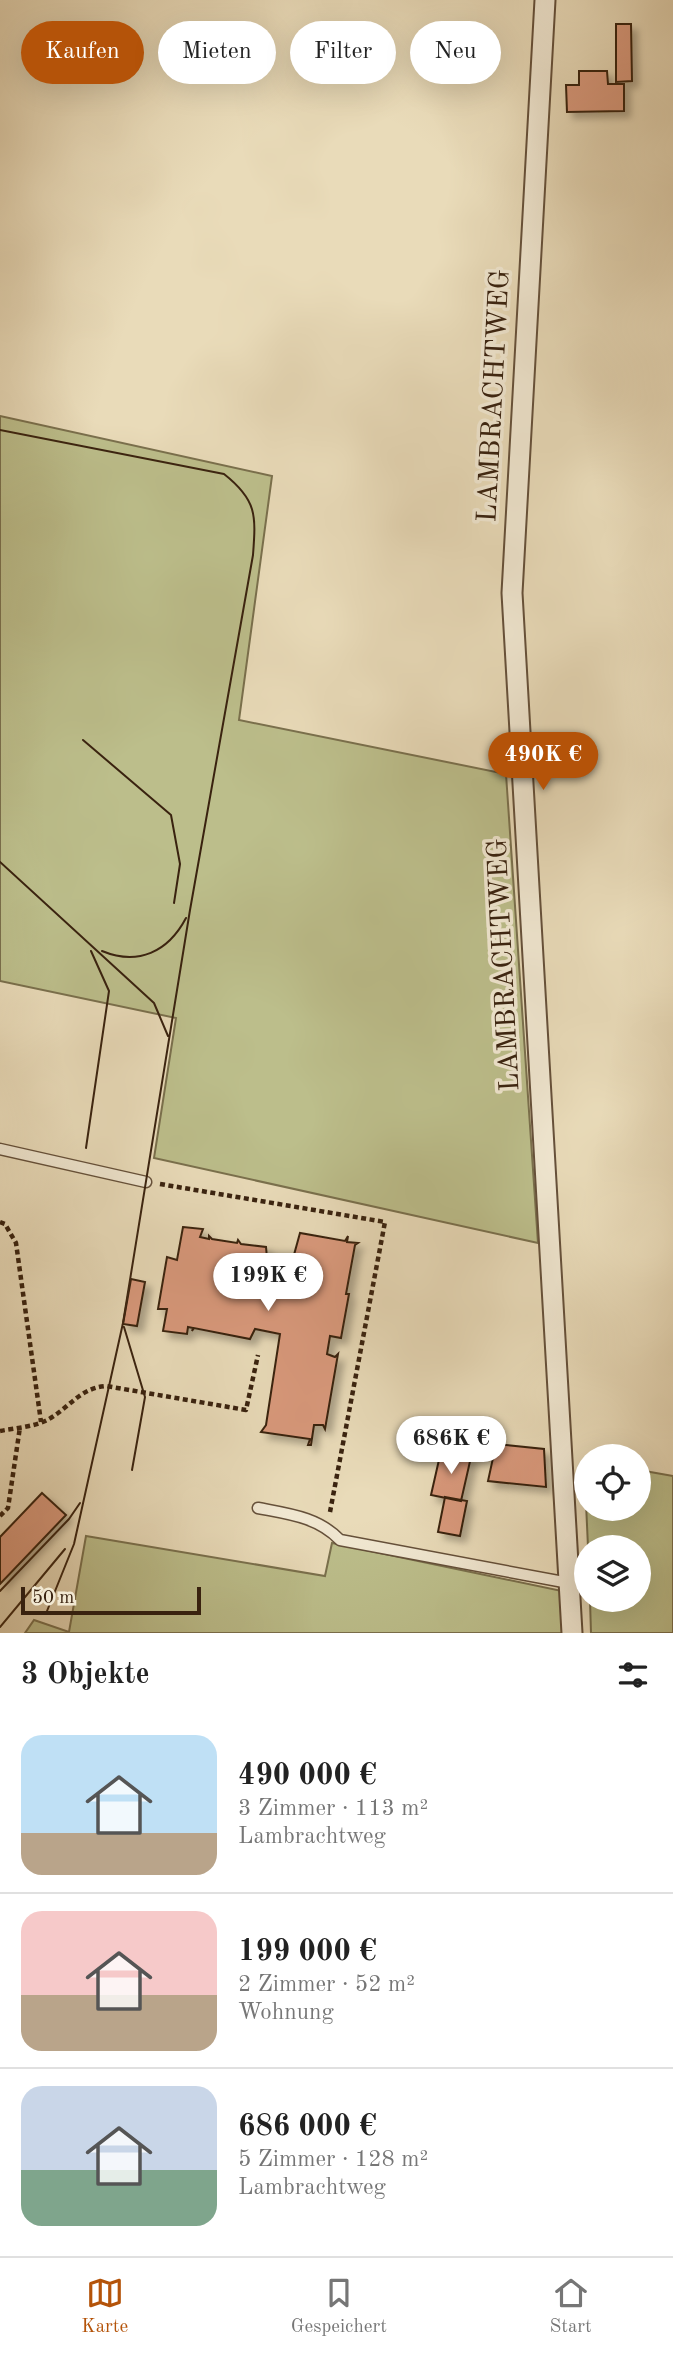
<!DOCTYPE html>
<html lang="de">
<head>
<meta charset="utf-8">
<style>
	body { margin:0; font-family:"Old Standard TT",serif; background:#f2f2f2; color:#222; height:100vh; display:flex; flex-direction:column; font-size:26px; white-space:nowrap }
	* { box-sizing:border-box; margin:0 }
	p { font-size:23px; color:#767676 }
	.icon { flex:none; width:38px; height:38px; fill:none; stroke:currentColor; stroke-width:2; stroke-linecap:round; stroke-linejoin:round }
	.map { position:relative; height:1633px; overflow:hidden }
	.sheet { display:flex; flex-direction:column; background:#fff; flex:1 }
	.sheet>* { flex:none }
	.banner { position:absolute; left:21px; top:21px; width:632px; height:63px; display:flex; gap:14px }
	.controls { position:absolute; left:574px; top:1444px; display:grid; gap:14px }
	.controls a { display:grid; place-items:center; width:77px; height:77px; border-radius:50%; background:#fff; box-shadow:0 7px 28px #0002; font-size:35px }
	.scale { position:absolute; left:21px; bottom:18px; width:180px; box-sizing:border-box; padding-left:7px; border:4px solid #39220f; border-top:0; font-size:19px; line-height:24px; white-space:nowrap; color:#39220f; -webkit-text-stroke:5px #f1e8d2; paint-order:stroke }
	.price { position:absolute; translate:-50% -60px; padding:0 16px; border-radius:24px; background:#fff; color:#222; font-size:23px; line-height:46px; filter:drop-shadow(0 2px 4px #0008) }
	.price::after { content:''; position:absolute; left:50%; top:42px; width:21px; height:16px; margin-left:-10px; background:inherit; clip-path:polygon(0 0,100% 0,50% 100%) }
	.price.selected { background:#b45309; color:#fff }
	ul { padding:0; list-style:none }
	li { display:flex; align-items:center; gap:21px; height:175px; padding:0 21px }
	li+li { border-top:2px solid #e0e0e0 }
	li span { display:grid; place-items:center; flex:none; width:196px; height:140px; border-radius:21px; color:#555 }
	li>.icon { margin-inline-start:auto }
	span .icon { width:84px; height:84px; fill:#fffc; stroke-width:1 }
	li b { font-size:30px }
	h2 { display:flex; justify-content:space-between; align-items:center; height:84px; padding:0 21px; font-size:30px }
	.pill { padding:0 24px; border-radius:32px; background:#fff; box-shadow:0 7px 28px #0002; font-size:24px; line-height:63px }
	.pill.selected { background:#b45309; color:#fff }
	.tabs { display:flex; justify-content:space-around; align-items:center; height:98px; border-top:2px solid #e0e0e0; background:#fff; font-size:19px; color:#767676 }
	.tabs a { display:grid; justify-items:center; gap:4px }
	.tabs .selected { color:#b45309 }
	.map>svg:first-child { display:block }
	.green { fill:#bcbe8b; stroke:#7a704d; stroke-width:2 }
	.building { fill:#d9997b; stroke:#39220f; stroke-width:2; filter:url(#shadow) }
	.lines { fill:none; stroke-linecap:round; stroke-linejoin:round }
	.service-casing { stroke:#65503a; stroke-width:13 }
	.minor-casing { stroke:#65503a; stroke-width:23 }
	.path { stroke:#39220f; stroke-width:4.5; stroke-dasharray:5 3.5; stroke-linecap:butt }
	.service { stroke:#f1e8d2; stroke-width:10 }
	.minor { stroke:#f1e8d2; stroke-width:19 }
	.tram { stroke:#39220f; stroke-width:2 }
	.labels { text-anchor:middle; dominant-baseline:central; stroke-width:7; stroke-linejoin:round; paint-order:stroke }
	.street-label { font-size:28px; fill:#39220f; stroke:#f1e8d2 }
</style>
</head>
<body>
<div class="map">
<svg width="673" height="1633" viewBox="0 0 673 1633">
	<defs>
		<filter id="shadow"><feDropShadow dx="6" dy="6" stdDeviation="3.5" flood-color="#0004"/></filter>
	</defs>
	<rect width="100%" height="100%" fill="#e9dbb9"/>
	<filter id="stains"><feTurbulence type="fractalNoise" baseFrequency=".00286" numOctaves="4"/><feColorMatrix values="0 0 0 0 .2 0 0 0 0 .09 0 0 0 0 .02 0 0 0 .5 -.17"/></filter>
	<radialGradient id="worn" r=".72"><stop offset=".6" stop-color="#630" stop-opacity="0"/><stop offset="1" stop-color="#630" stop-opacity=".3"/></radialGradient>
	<path class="green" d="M0 416 272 476 239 720 506 774 538 1243 154 1158 176 1018 0 981Z
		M584 1459 586 1508H639V1470L673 1476V1633H591L590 1600H639V1547H588Z
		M86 1536 325 1576 332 1543 562 1591 564 1633H25L34 1620 69 1632Z"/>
	<path class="building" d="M616 24H631L632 81 616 82Z
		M579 71H607L608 84H624V111L567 112 566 85H579Z
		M183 1227 203 1229 200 1237 209 1239V1236L212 1239 237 1243 238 1240 241 1244 266 1247 267 1258 292 1262 300 1233 345 1241 348 1236 347 1242 358 1243 355 1245 346 1294H349L341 1338 330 1336 327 1354 335 1357 338 1354 325 1429 323 1425H314L311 1445H308L310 1439 261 1432 266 1425 280 1334 255 1329 250 1339 194 1328 192 1331 193 1328 188 1327 187 1334 163 1331 167 1309H158L167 1257 177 1260Z
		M131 1279 145 1282 137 1326 123 1324Z
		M496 1444 544 1449 546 1487 488 1481Z
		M441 1451 471 1457 461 1501 431 1495Z
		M42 1493 66 1515 0 1584V1537Z
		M445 1497 467 1501 460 1536 438 1532Z"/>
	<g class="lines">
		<defs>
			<path id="service" d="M0 1149 146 1182
				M258 1508C289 1514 318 1517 340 1540L569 1583"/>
			<path id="minor" d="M545 0 512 593 572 1633"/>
		</defs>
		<use href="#service" class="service-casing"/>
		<use href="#minor" class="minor-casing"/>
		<path class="path" d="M160 1184 385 1222 330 1512
			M0 1222 5 1224 16 1243 41 1422
			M0 1431C15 1428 35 1427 49 1419 70 1407 80 1388 106 1386L246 1410 258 1355
			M0 1516 8 1508 20 1427"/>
		<use href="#service" class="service"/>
		<use href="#minor" class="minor"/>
		<path class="tram" d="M0 430 224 474C257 500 256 515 253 555L190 910 123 1323 74 1544 47 1611
			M83 740 171 815 180 864 174 903
			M0 862 154 1003 168 1036
			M102 951C138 966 168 952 186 918
			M86 1148 109 991 91 951
			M124 1327 145 1397 132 1470
			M0 1591 69 1519 80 1503
			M0 1627 65 1549"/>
	</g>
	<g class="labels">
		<g class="street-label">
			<text transform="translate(495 396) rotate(-87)">LAMBRACHTWEG</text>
			<text transform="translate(505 965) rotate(-93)">LAMBRACHTWEG</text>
		</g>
	</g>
	<rect width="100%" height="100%" filter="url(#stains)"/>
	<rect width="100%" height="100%" fill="url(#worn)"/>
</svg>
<div class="controls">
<a><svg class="icon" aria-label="locate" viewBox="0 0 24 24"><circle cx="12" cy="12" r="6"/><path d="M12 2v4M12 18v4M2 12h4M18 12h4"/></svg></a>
<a><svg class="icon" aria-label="layers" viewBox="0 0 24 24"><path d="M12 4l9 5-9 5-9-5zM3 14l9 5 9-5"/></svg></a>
</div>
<div class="scale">50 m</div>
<b class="price selected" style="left:543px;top:792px">490K €</b>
<b class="price" style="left:268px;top:1313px">199K €</b>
<b class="price" style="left:451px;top:1476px">686K €</b>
<div class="banner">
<a class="pill selected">Kaufen</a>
<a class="pill">Mieten</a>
<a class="pill">Filter</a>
<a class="pill">Neu</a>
</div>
</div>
<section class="sheet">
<h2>3 Objekte<svg class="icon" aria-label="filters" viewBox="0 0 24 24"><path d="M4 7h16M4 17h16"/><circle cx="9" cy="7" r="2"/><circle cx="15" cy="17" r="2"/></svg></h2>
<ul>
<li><span style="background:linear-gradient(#bfe0f5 70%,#b9a48a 0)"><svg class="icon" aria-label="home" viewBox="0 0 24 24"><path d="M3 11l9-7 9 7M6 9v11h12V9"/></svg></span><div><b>490 000 €</b><p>3 Zimmer · 113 m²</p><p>Lambrachtweg</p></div></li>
<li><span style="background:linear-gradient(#f6c9c9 60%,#b9a48a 0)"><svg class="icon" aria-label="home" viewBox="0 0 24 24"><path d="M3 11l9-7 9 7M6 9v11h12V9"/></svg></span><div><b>199 000 €</b><p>2 Zimmer · 52 m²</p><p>Wohnung</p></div></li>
<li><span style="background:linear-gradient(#c9d6e8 60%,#7fa58c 0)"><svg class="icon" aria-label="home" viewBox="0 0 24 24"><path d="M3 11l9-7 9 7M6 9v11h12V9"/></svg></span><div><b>686 000 €</b><p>5 Zimmer · 128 m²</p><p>Lambrachtweg</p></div></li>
</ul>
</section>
<nav class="tabs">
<a class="selected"><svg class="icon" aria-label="map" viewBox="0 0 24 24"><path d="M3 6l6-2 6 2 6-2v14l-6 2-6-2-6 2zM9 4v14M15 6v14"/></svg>Karte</a>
<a><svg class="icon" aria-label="saved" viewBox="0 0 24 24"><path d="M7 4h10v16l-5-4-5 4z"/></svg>Gespeichert</a>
<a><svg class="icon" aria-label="home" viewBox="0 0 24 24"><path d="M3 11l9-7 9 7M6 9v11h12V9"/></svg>Start</a>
</nav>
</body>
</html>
